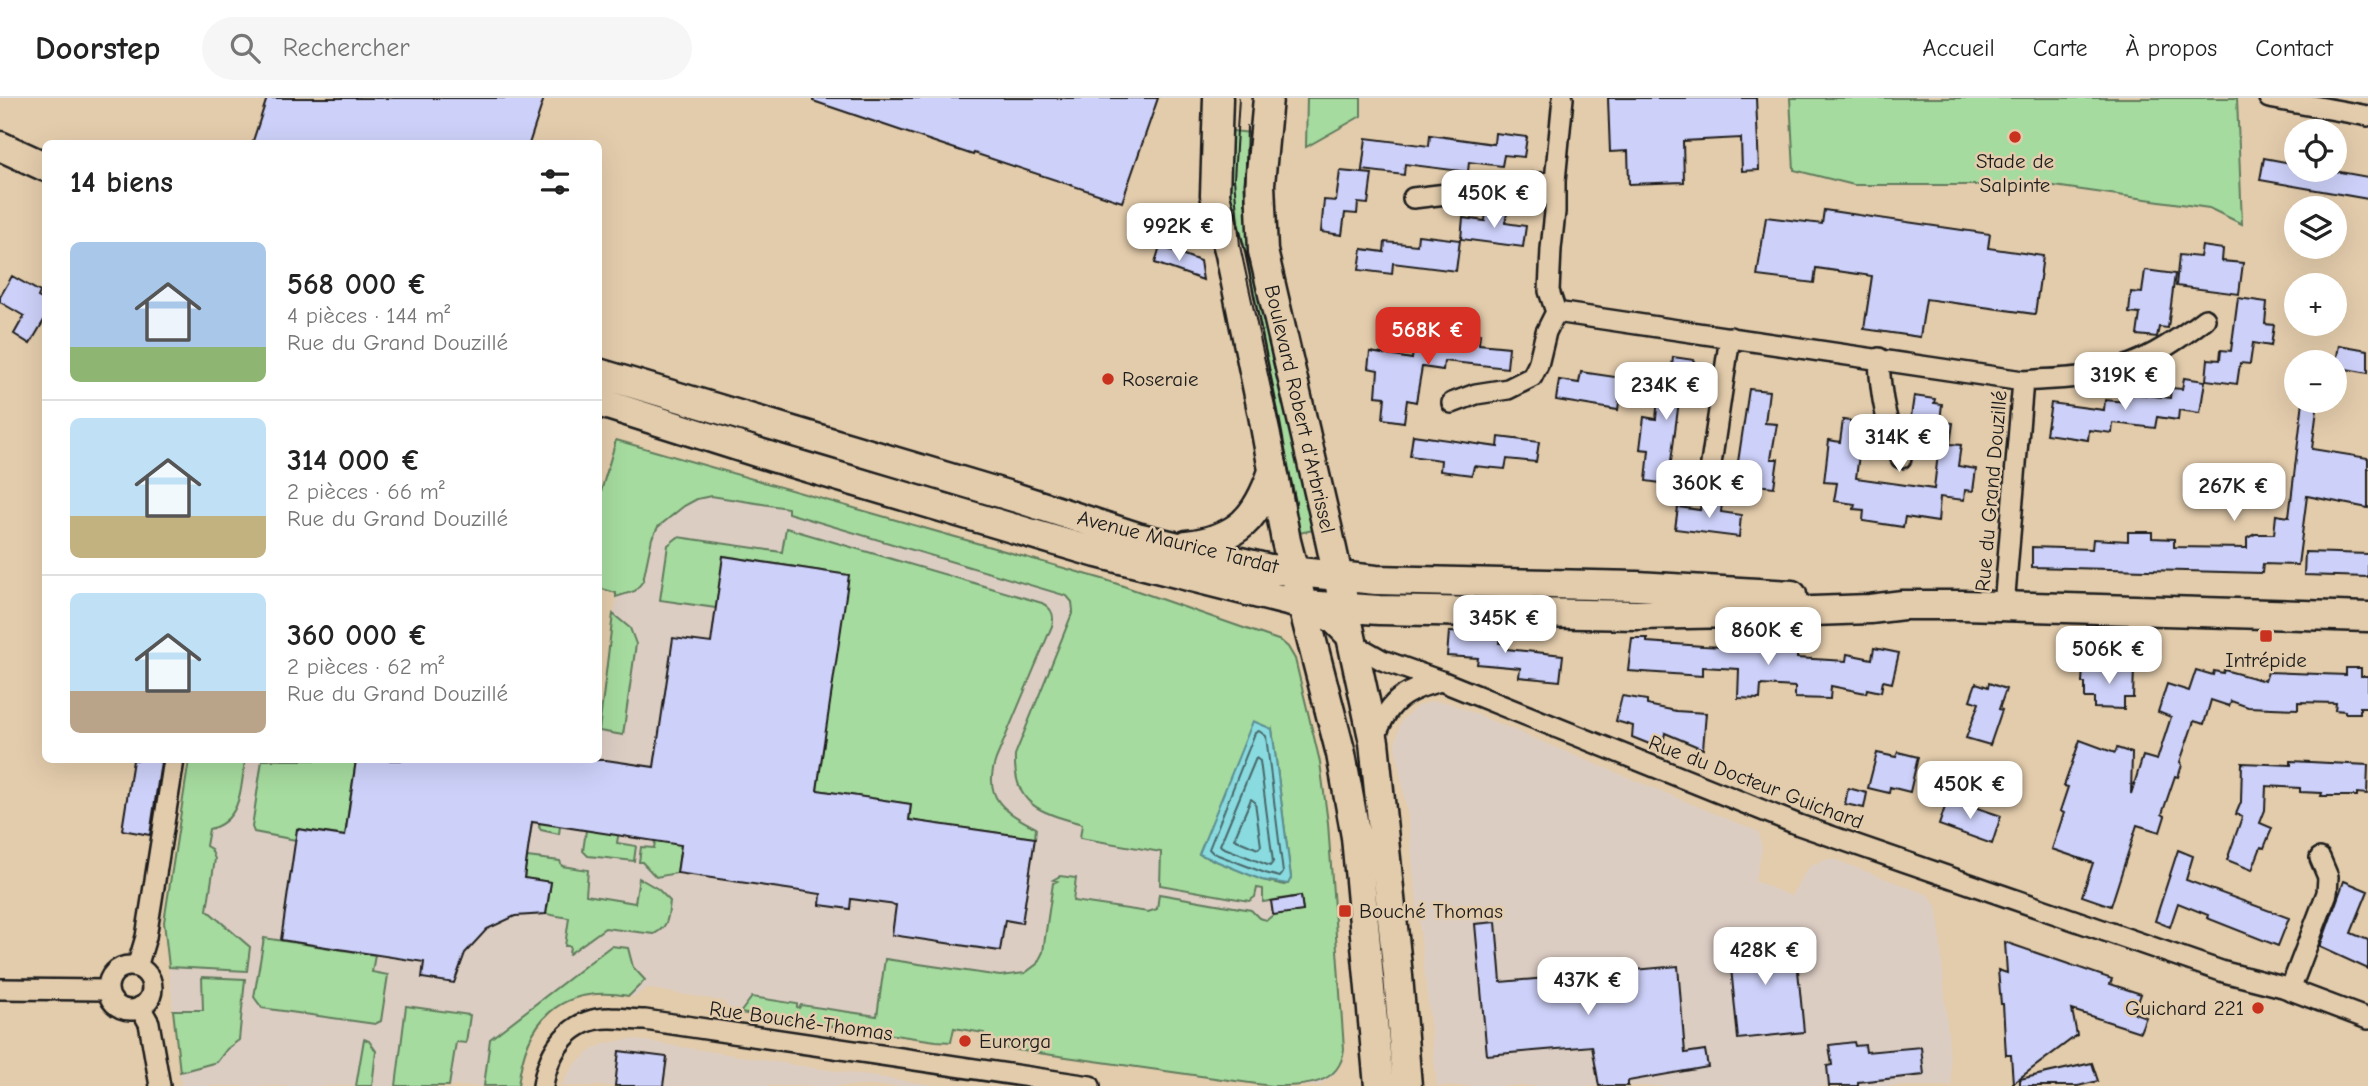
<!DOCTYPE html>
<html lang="fr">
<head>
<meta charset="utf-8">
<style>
	body { margin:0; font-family:"Comic Neue",sans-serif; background:#f6f6f6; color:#222; height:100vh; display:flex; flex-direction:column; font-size:26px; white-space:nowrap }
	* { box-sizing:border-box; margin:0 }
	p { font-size:23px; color:#767676 }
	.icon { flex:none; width:38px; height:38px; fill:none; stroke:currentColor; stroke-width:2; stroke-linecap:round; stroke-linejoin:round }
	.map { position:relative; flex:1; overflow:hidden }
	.details { position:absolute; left:42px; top:42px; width:560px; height:623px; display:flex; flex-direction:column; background:#fff; border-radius:10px; box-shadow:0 7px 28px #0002 }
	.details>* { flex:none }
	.fabs { position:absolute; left:2284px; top:21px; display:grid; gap:14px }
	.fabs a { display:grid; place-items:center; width:63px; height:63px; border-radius:50%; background:#fff; box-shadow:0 7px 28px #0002; font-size:35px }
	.price { position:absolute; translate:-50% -60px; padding:0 16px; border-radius:14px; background:#fff; color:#222; font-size:23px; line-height:46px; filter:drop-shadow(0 2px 4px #0008) }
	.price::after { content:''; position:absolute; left:50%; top:42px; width:21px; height:16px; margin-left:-10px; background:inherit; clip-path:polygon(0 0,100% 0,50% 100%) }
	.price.on { background:#d93025; color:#fff }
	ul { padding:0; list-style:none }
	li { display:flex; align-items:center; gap:21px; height:175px; padding:0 28px }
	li+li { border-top:2px solid #e0e0e0 }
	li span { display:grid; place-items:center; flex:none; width:196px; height:140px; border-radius:10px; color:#555 }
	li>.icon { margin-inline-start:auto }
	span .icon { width:84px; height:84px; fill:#fffc; stroke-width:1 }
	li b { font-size:30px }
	h2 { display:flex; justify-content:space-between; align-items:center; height:84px; padding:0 28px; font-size:30px }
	header { display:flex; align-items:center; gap:42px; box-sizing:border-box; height:98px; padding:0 35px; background:#fff; border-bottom:2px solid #e0e0e0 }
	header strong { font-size:33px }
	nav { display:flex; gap:38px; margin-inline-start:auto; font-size:24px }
	.search { width:490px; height:63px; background:#f6f6f6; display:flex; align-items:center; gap:18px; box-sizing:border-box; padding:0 24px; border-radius:38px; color:#767676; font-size:26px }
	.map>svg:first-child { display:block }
	.built { fill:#dccdc3 }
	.green { fill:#a5db9e; stroke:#607c5d; stroke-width:2; fill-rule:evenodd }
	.water { fill:#89dbe0; stroke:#5d8f92; stroke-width:2 }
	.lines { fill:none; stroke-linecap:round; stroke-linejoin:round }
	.shore { stroke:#48686a; stroke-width:2 }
	.building { fill:#cdd0f8; stroke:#1c1c1c; stroke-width:2 }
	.street-casing { stroke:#1c1c1c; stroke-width:24 }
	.secondary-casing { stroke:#1c1c1c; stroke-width:33 }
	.street { stroke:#e3ccac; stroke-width:19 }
	.secondary { stroke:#e3ccac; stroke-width:28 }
	.tram { stroke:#1c1c1c; stroke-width:2 }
	.poi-dot { fill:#c8321e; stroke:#e3ccac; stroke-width:2.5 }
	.labels { text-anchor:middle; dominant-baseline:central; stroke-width:5; stroke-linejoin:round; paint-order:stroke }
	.poi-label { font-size:21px; fill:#1c1c1c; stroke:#e3ccac; text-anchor:start }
	.street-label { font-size:21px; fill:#1c1c1c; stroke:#e3ccac }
</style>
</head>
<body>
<header>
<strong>Doorstep</strong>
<div class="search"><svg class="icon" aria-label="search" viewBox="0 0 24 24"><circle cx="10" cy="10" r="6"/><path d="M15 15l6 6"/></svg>Rechercher</div>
<nav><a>Accueil</a><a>Carte</a><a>À propos</a><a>Contact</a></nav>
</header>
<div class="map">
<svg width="2368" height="988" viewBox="0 0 2368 988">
	<rect width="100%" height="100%" fill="#e3ccac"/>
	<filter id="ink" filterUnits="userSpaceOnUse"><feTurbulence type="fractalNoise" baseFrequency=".0143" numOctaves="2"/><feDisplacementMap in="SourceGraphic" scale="14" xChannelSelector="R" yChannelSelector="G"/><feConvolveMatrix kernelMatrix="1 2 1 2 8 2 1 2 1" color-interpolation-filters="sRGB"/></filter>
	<g filter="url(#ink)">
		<path class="built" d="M616 342 1106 482 1281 543 1288 549 1295 561 1320 664 1328 725 1344 951 1343 960 1336 975 1319 988H1271L982 947 984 935 954 930 951 944 936 943 740 915 731 913 723 903 646 890 635 899 614 895 583 897 555 910 533 932 526 946 521 960 518 988H181L164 824 189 662H598L599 633 617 496 599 490V404Z
			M1432 603 1449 605 1759 734 1762 752 1755 783 1791 798 1806 773 1812 767 1828 761 1836 762 1929 797 1938 811 1952 988H1437L1407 713 1395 647 1399 629 1403 621 1416 609Z
			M632 941 801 968 940 988H561L574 967 593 951 606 945Z"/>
		<path class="green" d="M1307 0H1361V18L1306 49Z
			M1790 0H2237L2242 126 2209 110 2047 87H1854L1794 72Z
			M1232 33 1251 35 1318 431 1299 435 1233 134 1230 89Z
			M616 342 1106 482 1281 543 1288 549 1295 561 1320 664 1328 725 1344 951C1340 988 1304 988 1271 988L982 947 984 935 954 930 951 944 936 943 740 915 752 899 797 906V909L799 910 801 907 877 918 885 861 1000 878 1025 875 1037 866 1043 854 1053 785 1057 783 1053 782 1060 778 1076 780 1073 803 1148 814 1157 811 1159 796 1251 812 1259 820 1267 822 1273 817 1303 813 1301 798 1263 804V791L1257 790 1255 799 1249 803 1160 787 1161 754 1080 740 1082 726C1039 714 1013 707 1015 657L1073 513 1072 504 1067 498 788 415V410L711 398 697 401 684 408 658 429 652 440 643 483 635 493 616 499V495L599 490 598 404ZM1272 631 1291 779 1288 786 1285 787 1262 782 1199 756Z
			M786 430 1042 505C1052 510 1055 517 1052 528L996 661C982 700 1005 714 1036 730L1035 740 909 722 911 706 817 692 848 477 724 458 716 510 660 502 668 447 678 439 782 454Z
			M613 516 630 530 636 546 623 637 599 633Z
			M189 662H245C241 689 242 723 209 731L206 748 211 751 215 761 207 812 250 849 247 873 169 869 164 824Z
			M262 662H356L345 738 298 731 296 742 254 734 252 729Z
			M544 698 686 714 677 775 656 779 642 764H639L641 749 654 750 659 719 622 713 617 745 636 748 634 763 588 758 583 753 586 732H590L563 705 559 736 541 732 539 729Z
			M527 759 560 763 562 768 588 772 586 797 635 805 639 780 658 791 670 803C668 818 669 829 654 836L605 830 569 856 570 848H565L569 820 546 816 551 784 524 780Z
			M264 840 375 857 372 874 388 877 381 923 375 926 262 910 254 899Z
			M611 848 628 850 633 869 645 882 629 898C559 886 525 923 518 988H484L490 941Z
			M202 879 245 881 239 942 227 951 217 964 180 974 173 912H203Z
			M406 908 470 917 466 945 456 944 449 988H396Z
			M364 941 369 943 376 953 372 988H356Z"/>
		<path class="water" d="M1253 623 1272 631 1291 780 1288 786 1262 782 1199 756Z"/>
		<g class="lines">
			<path class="shore" d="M1259 633 1266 638 1283 775 1280 779 1265 775 1213 755 1209 751 1255 635Z
				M1256 660 1260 663 1273 764 1270 768 1222 749 1220 747Z
				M1251 701 1255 704 1261 748 1258 751 1234 741Z"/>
		</g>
		<path class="building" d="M267 0H544L529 46H252Z
			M813 0H1158L1122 104 974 55 973 57 813 3Z
			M1608 0H1756L1759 72 1742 73 1741 40 1683 43 1684 84 1629 86 1628 53 1610 54Z
			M1495 35 1527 39 1524 59 1504 57 1502 68 1469 64 1468 74 1405 66 1404 77 1362 72 1366 40 1429 48 1430 37 1494 46Z
			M2264 60 2296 66V72H2329L2368 79V101L2260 82Z
			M1340 73 1372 76 1368 106 1358 105 1357 116 1345 115 1342 137 1321 134 1324 102 1336 103Z
			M1824 112 1990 136 1988 150 2043 158 2035 216 1926 201 1920 239 1864 231 1872 178 1816 170 1814 185 1757 178 1766 119 1822 126Z
			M1486 113 1507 115 1505 125 1526 128 1523 149 1461 141 1463 120 1485 123Z
			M1418 137 1460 142 1456 173 1393 165 1392 176 1359 172 1362 151 1384 154 1385 144 1417 147Z
			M1160 148 1200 163 1203 182 1155 165Z
			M2202 148 2223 151 2222 163 2243 165 2239 196 2176 188 2179 157 2200 159Z
			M2145 172 2175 176 2168 230 2159 229 2157 239 2137 237 2140 216 2129 215 2131 194 2142 195Z
			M12 178 40 194 38 199 46 203V219L30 246 14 236 24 218 0 204V199Z
			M2238 200 2267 204 2265 226 2274 227 2271 248 2253 245 2250 266 2240 265 2237 286 2206 282 2208 261 2220 262 2221 252 2231 253Z
			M1448 232 1480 236 1479 246 1509 249 1507 270 1444 263 1443 272 1422 269 1416 304 1407 302 1404 324 1383 321 1385 299 1376 298 1378 272 1368 270 1370 254 1412 261 1415 238 1447 242Z
			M2339 247 2368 252V275L2335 269Z
			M1673 259 1694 262 1689 305 1679 303 1668 386 1646 383 1649 352 1640 351 1644 319 1656 321 1659 290 1670 291Z
			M1581 274 1622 280 1618 312 1556 302 1559 282 1579 285Z
			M2184 280 2205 283 2200 315 2179 312 2178 322 2157 319 2155 330 2113 325 2112 335 2089 332 2088 342 2046 336 2051 305 2104 312 2105 302 2127 304 2129 295 2170 300 2171 290 2182 291Z
			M1749 291 1769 293 1765 325 1777 326 1771 361H1778L1774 389 1746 386 1749 366 1738 364Z
			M1914 298 1935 301 1934 305 1942 306 1940 323 1953 325 1950 346 1961 347 1958 368 1976 371 1973 393 1965 392 1964 402 1940 399 1938 424 1905 419 1903 429 1863 423 1864 412 1854 411 1855 406 1834 403 1837 385 1824 384 1829 342 1840 344 1843 322 1863 325 1856 380 1934 391 1938 355 1929 353 1931 332 1920 330 1922 321 1911 319Z
			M2303 303H2318L2312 351 2368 360V410L2307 398 2298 467 2263 466 2262 475 2032 469V449L2092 451 2093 441 2128 443V434H2152V440L2174 441V449L2247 450V440L2255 436H2274L2276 417 2289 419Z
			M1413 337 1498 349 1499 339 1539 344 1536 364 1507 361 1505 371 1474 368 1472 377 1440 373 1441 362 1410 358Z
			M1701 402 1722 405 1721 414 1741 417 1739 439 1675 431 1678 409 1700 412Z
			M2305 454 2368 456V479L2304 477Z
			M723 458 849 477 817 692 911 706 909 722 1035 740 1022 825 1005 822 1000 853 892 837 896 807 851 801 850 811 820 807 821 796 677 775 681 747 532 724 524 780 551 784 546 816 515 818 487 831 465 855 454 885 422 880 424 864 281 842 297 731 345 738 356 662H606L654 669 673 540 711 545Z
			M1449 534 1500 536 1499 545 1507 546V551L1563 557 1560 583 1519 579 1520 570 1477 566 1478 560 1447 558Z
			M1632 540H1647V544L1703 548 1766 551 1775 547 1797 548V560L1846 563 1847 556 1872 561 1874 550 1899 555 1892 585 1883 583 1881 594 1867 591 1866 595 1831 588 1830 601 1795 600V589L1761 587 1760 601 1738 600 1739 571 1702 569V578L1628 573Z
			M2083 569 2134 570 2133 600H2124V611L2094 610V600H2085V585H2082Z
			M2346 570H2361V578H2368V609H2360V615H2345V613L2335 612 2336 605 2298 604V611L2248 609 2231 603 2229 608 2211 602 2204 626 2194 623 2180 664 2182 667 2178 679 2175 678 2162 716 2165 718 2160 734 2137 727 2111 808 2082 798 2093 765 2052 751 2064 715 2060 713 2068 689 2064 688 2080 642 2115 655 2117 650 2132 655 2131 696 2143 658 2157 662 2171 619 2158 614 2167 586 2189 593 2196 572 2213 577 2214 573 2223 575 2224 572 2265 583 2268 574 2346 577Z
			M1976 585 1988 589 1989 585 2006 591 1999 611 2002 612 1990 647 1966 640 1979 605 1970 602Z
			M1622 598 1647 602V607L1676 613 1706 615 1703 651 1665 635 1662 651 1632 639 1633 628 1616 623Z
			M1898 654 1918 659 1910 694 1890 689 1889 695 1868 690 1877 655 1896 659Z
			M133 662H155L161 664 150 737 122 732Z
			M2291 663 2368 667 2367 696 2357 695V698H2321L2322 695 2300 694V690L2266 688 2265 712 2260 725 2272 730 2264 750 2261 749 2252 772 2227 762 2242 719 2236 716 2241 704 2242 665 2291 667Z
			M1848 690 1867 695 1864 710 1845 706Z
			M1948 700 2001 718 1992 746 1939 727Z
			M2178 752 2193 758 2186 782 2289 820 2278 848 2207 820 2208 817 2178 805 2170 829 2155 823Z
			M2344 783 2368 793 2351 835 2368 842V871L2320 849Z
			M1301 798 1303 813 1273 817 1271 803Z
			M1496 824 1501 884 1678 868 1685 955 1705 952 1708 969 1628 983V988H1599L1592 948 1487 957 1475 826Z
			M1763 836 1764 845 1795 842 1804 934 1738 941 1728 839Z
			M2005 844 2112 881 2110 886 2141 896 2134 915 2146 919 2140 934 2072 912 2077 937 2013 985 2011 957H2006L2003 906H2001L1998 872 2007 875Z
			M1854 944 1855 948 1865 947 1866 954 1921 949 1924 977 1858 984V988H1829L1827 968 1832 967 1829 947Z
			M619 953 667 959 663 988H615Z
			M2092 965 2098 983 2078 988H2020V981Z"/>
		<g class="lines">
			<defs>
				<path id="street" d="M1563 0 1555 83V114L1551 151 1549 193 1556 214 2023 283 2004 508
					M2269 0 2368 18
					M1413 100 1555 83
					M1879 260C1880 294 1886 329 1901 360
					M2023 283C2048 281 2075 281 2099 276 2139 268 2174 245 2205 221
					M1452 305 1476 296 1508 291 1532 279 1538 267 1546 234 1556 214
					M1711 366 1730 239
					M1306 509 1332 525 1352 545 1382 562 1441 583 1799 727 2224 874 2283 889 2368 921
					M1374 643C1387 604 1402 593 1441 583
					M108 890a22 22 0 1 1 44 0a22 22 0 1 1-44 0Z
					M137 869 146 839 174 662
					M0 891 108 892
					M2290 892 2327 795 2328 779 2320 760
					M140 909 149 925 160 988
					M543 988C548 952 571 919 611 920 622 920 633 922 645 922L1090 988"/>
				<path id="secondary" d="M1218 0 1215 97 1230 156 1263 317 1286 443 1341 656 1356 739 1379 988
					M1268 0 1260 86 1263 153 1328 433 1374 644 1398 878 1407 988
					M0 48 46 69
					M598 275 1017 400 1137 439 1270 471 1376 482 1637 488 1792 497
					M598 304 772 359 1097 455 1303 507 1379 512 1638 517 1784 514 1870 511 1903 507H1962L2368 519
					M1187 447C1238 441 1257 420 1273 373"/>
			</defs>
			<use href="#street" class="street-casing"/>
			<use href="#secondary" class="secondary-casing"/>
			<use href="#street" class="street"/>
			<use href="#secondary" class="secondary"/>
			<path class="tram" d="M1239 0 1234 81 1240 148 1296 405
				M1245 105 1247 28"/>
		</g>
	</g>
	<g class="poi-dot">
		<circle cx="2015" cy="39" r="7"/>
		<circle cx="1108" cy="281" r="7"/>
		<rect x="2259" y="531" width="14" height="14" rx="3.5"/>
		<rect x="1338" y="806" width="14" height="14" rx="3.5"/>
		<circle cx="2258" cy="910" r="7"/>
		<circle cx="965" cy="943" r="7"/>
	</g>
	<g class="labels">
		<g class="poi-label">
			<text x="2015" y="63" text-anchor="middle">Stade de<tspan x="2015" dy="24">Salpinte</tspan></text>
			<text x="1122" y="281">Roseraie</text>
			<text x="2266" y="562" text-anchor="middle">Intrépide</text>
			<text x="1359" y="813">Bouché Thomas</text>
			<text x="2244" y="910" text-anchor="end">Guichard 221</text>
			<text x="979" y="943">Eurorga</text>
		</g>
		<g class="street-label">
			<text transform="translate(1300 311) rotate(77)">Boulevard Robert d'Arbrissel</text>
			<text transform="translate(1991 393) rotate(-85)">Rue du Grand Douzillé</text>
			<text transform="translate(1178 444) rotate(14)">Avenue Maurice Tardat</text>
			<text transform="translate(1756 684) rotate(21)">Rue du Docteur Guichard</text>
			<text transform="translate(801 923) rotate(8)">Rue Bouché-Thomas</text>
		</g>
	</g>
</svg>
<div class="fabs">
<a><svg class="icon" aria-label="locate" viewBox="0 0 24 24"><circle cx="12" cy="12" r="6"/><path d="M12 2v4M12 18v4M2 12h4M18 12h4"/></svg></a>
<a><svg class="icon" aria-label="layers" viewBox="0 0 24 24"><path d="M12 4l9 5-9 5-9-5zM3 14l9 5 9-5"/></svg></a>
<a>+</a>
<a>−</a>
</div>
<b class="price" style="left:1494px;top:132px">450K €</b>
<b class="price" style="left:1179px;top:165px">992K €</b>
<b class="price on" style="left:1428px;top:269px">568K €</b>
<b class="price" style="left:2125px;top:314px">319K €</b>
<b class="price" style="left:1666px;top:324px">234K €</b>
<b class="price" style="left:1899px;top:376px">314K €</b>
<b class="price" style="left:1709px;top:422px">360K €</b>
<b class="price" style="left:2234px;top:425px">267K €</b>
<b class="price" style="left:1505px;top:557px">345K €</b>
<b class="price" style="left:1768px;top:569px">860K €</b>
<b class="price" style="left:2109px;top:588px">506K €</b>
<b class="price" style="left:1970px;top:723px">450K €</b>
<b class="price" style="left:1765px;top:889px">428K €</b>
<b class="price" style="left:1588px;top:919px">437K €</b>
<section class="details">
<h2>14 biens<svg class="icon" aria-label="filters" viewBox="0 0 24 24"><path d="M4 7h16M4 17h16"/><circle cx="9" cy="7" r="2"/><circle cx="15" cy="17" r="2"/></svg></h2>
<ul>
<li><span style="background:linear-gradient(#a9c7e8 75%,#8fb573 0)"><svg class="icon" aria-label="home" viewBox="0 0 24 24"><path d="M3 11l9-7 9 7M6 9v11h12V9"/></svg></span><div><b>568 000 €</b><p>4 pièces · 144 m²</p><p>Rue du Grand Douzillé</p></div></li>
<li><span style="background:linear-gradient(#bfe0f5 70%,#c2b280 0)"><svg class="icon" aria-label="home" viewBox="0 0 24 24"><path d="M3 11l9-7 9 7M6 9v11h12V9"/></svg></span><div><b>314 000 €</b><p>2 pièces · 66 m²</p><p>Rue du Grand Douzillé</p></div></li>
<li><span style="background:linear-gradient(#bfe0f5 70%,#b9a48a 0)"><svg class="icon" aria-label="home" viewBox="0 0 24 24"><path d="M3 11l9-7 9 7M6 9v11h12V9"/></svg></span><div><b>360 000 €</b><p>2 pièces · 62 m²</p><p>Rue du Grand Douzillé</p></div></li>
</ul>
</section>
</div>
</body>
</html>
